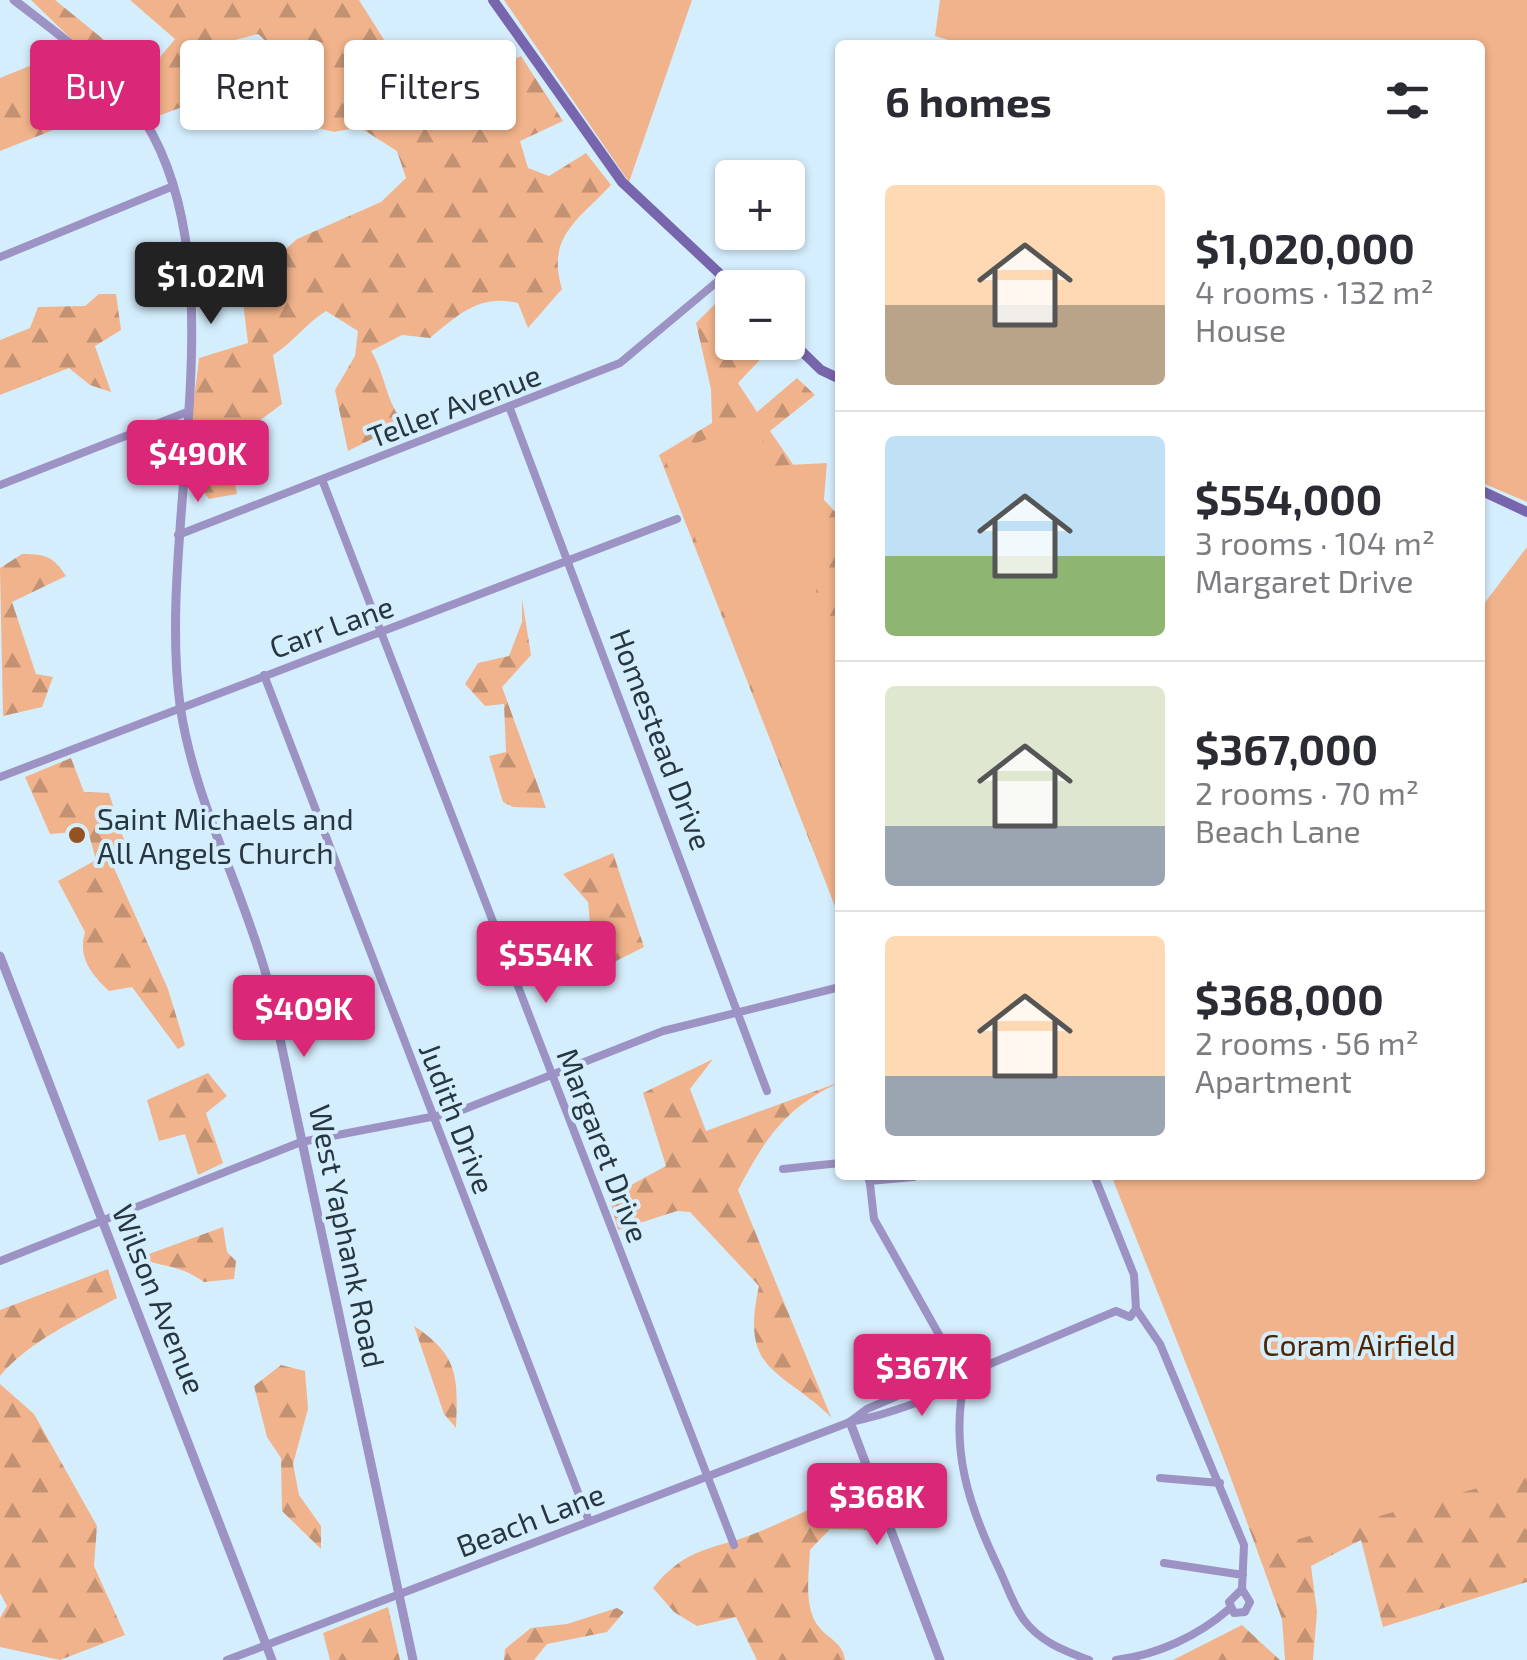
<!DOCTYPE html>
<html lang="en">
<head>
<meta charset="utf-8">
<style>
	body { margin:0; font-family:"Exo 2",sans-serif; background:#f2f2f3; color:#2b2b33; height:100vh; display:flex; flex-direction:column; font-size:38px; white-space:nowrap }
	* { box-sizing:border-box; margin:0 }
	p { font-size:32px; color:#7c7c81 }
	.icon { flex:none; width:55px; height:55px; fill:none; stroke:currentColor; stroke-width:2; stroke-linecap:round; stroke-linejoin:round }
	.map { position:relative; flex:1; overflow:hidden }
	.drawer { position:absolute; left:835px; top:40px; width:650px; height:1140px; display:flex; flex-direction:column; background:#fff; border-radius:10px; box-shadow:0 2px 8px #0004 }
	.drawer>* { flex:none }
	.guide { position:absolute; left:30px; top:40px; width:655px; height:90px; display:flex; gap:20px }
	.tools { position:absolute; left:715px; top:160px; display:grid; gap:20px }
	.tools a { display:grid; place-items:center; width:90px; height:90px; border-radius:10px; background:#fff; box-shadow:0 2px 8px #0004; font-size:50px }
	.price { position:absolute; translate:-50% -85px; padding:0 22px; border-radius:10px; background:#db2777; color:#fff; font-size:32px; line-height:65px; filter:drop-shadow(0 2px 5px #0008) }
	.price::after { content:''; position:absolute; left:50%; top:60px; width:30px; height:22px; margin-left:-15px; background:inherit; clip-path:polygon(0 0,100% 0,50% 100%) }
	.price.current { background:#222; color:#fff }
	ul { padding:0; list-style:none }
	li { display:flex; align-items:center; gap:30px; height:250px; padding:0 50px }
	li+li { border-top:2px solid #e1e1e2 }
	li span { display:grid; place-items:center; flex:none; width:280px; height:200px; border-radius:10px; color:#555 }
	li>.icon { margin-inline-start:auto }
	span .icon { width:120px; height:120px; fill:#fffc; stroke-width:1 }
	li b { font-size:42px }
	h2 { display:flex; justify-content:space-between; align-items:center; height:120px; padding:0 50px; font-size:42px }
	.tag { padding:0 35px; border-radius:10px; background:#fff; box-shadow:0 2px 8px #0004; font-size:35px; line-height:90px }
	.tag.current { background:#db2777; color:#fff }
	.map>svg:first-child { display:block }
	.forest { fill:url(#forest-firs) }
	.park { fill:#f1b38b }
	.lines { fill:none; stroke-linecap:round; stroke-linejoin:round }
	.minor { stroke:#9c92c3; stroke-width:8 }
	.tertiary { stroke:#9c92c3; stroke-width:9 }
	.secondary { stroke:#7766ad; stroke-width:10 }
	.poi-dot { fill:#955221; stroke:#d5eefd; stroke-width:4 }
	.labels { text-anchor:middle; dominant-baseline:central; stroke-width:8; stroke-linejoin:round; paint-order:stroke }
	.street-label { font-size:30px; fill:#273741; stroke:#d5eefd }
	.poi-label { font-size:30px; fill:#273741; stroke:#d5eefd; text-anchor:start }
	.park-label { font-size:30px; fill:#4e2503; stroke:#d5eefd }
</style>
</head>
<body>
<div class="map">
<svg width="1527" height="1660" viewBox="0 0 1527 1660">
	<defs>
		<pattern id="forest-firs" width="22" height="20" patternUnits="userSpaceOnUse" patternTransform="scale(2.5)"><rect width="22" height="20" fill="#f1b38b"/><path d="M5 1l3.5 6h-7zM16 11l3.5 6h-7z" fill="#c39273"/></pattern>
	</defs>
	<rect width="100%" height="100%" fill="#d5eefd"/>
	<path class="forest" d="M31 0H55L146 74 175 39 130 0H359L398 62 362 77 355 94C426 100 459 86 521 56L563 121 520 141 528 168 549 176 586 153 611 185C578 220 546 237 562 289L528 328 518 303C479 294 458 315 430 338L402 335 371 351C386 375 385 401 404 423L348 451 335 390 355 356 358 331 326 311C304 325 295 341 273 355L282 404 231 442 230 462 237 494 209 499C178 462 195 403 199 358L248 343 241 286 286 275V249L297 239 381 202 406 178 397 151 359 127 334 132 290 121C289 85 286 58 258 34L235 40 222 92 153 118Z
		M54 56 72 62 119 104 0 151V78Z
		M99 294H116L121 330 95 346 111 392 90 385 69 368 0 395V340L30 328 38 307 85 306Z
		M725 294 732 302V342L768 343 772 347 738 383 757 412 797 378 815 395 770 431 799 473 840 517V919L659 455 712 423 711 389 696 323Z
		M22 554C45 554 53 556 66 576L12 602 36 674 53 677 42 707 3 716 0 568Z
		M522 599 531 655 502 687 546 808 513 807 503 802 489 756 506 752 504 704 485 706 465 684 478 663 509 656 522 622Z
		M71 758 84 792 109 793 124 840 110 859 168 989 185 1045 178 1049 132 987 109 991C90 973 78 957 85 932L58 881 96 860 88 831 50 834 25 777Z
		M613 853 644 947 610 964 592 945 588 902 563 874Z
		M713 1059 690 1089 706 1131 840 1082C785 1108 766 1137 738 1190L831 1417C778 1367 740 1372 759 1286L690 1212 677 1211 618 1230 609 1197 666 1166 643 1093Z
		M208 1073 227 1096 206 1113 223 1163 198 1175 185 1134 159 1141 147 1100Z
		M1121 1175 1527 1422V1582L1383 1627 1361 1540 1311 1566 1317 1612 1313 1660H1285L1282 1619Z
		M223 1227 227 1252 236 1261 234 1279 204 1282C178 1264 166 1268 138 1258Z
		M108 1269 117 1298C77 1320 29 1341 0 1376V1310Z
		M414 1326C459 1355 458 1378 456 1428L444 1414Z
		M281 1365 305 1371 308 1409 293 1464 299 1495 321 1526V1549L282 1511 281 1458 267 1437 254 1386Z
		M0 1384 34 1414 97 1526 94 1566 125 1635 60 1660 0 1647V1618L7 1606 0 1593Z
		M862 1490 874 1530 830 1529 810 1550C809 1572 804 1603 816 1623 826 1639 842 1640 845 1660H757L736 1617 697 1626 674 1612 653 1588C687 1545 716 1550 761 1531 795 1517 826 1500 862 1490Z
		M388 1607 400 1660H330L323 1633Z
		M617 1608 624 1612 607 1632 547 1644 534 1660H504L505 1649 531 1628 567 1624Z
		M1242 1625 1280 1660H1173Z"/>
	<path class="park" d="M504 0H692L629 182Z
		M940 0H1527V502L1480 482V45H965L935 36Z
		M757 419 769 466 827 463 814 618 840 615V919L664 456Z
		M1527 547V1474L1260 1550 1111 1175H1480V609Z"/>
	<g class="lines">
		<path class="minor" d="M0 257 171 187
			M509 406 767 1091
			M323 482 734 1545
			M0 485 187 412
			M178 535 620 363 724 276
			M264 675 589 1521
			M0 777 677 519
			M783 1169 840 1163
			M869 1175 874 1219 951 1356 966 1374
			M1094 1175 1134 1275 1136 1309 1160 1344 1244 1545 1242 1589 1250 1602 1245 1612 1234 1613 1229 1602 1242 1589
			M869 1181 914 1177
			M0 1261 301 1142 457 1112 663 1031 840 987
			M965 1378C949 1449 969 1507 1000 1571 1007 1586 1014 1607 1024 1620 1040 1642 1065 1651 1089 1660
			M851 1421 867 1409 955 1371 966 1374 1116 1311 1130 1317 1136 1309
			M1160 1478 1220 1483
			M1164 1563 1243 1575
			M227 1660 850 1422C876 1417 953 1395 966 1374
			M1116 1660C1157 1655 1198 1636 1229 1609"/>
		<path class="tertiary" d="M14 0C58 34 116 75 146 123 240 278 156 528 180 705 193 797 242 887 267 978L413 1660
			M0 956 272 1660
			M850 1422 940 1660"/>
		<path class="secondary" d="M493 0 622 182 735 288
			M788 338 821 370 840 379
			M1480 490 1527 512"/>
	</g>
	<circle class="poi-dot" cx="77" cy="835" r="10"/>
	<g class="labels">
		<g class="street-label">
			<text transform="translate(454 405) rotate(-21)">Teller Avenue</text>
			<text transform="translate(331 626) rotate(-20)">Carr Lane</text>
			<text transform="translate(662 739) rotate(69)">Homestead Drive</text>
			<text transform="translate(458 1118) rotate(69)">Judith Drive</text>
			<text transform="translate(604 1145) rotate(69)">Margaret Drive</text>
			<text transform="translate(348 1236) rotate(78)">West Yaphank Road</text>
			<text transform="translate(160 1299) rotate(68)">Wilson Avenue</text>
			<text transform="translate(530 1519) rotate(-21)">Beach Lane</text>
		</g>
		<g class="poi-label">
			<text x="97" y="818">Saint Michaels and<tspan x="97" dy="34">All Angels Church</tspan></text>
		</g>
		<g class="park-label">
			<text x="1359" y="1344">Coram Airfield</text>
		</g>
	</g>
</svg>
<div class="tools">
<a>+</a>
<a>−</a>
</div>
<b class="price current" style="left:211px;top:327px">$1.02M</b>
<b class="price" style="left:198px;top:505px">$490K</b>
<b class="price" style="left:546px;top:1006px">$554K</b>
<b class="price" style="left:304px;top:1060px">$409K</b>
<b class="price" style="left:922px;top:1419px">$367K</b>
<b class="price" style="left:877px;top:1548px">$368K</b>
<div class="guide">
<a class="tag current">Buy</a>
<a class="tag">Rent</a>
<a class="tag">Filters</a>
</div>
<section class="drawer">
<h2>6 homes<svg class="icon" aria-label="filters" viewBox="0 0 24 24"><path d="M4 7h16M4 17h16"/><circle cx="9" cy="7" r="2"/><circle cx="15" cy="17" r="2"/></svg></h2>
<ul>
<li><span style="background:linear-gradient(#ffd9b3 60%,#b9a48a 0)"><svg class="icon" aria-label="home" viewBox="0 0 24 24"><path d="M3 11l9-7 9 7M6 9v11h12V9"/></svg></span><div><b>$1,020,000</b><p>4 rooms · 132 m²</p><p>House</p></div></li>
<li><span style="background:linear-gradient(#bfe0f5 60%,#8fb573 0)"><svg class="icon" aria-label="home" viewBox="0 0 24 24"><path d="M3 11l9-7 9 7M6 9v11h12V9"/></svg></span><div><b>$554,000</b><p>3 rooms · 104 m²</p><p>Margaret Drive</p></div></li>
<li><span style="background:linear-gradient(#dfe7d0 70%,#9aa5b1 0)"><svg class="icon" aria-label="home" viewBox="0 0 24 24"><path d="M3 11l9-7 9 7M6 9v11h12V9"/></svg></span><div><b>$367,000</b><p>2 rooms · 70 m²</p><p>Beach Lane</p></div></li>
<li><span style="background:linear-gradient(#ffd9b3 70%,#9aa5b1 0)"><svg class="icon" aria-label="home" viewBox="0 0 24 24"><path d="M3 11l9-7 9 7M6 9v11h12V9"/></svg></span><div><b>$368,000</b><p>2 rooms · 56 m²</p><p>Apartment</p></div></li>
</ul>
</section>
</div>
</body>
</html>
